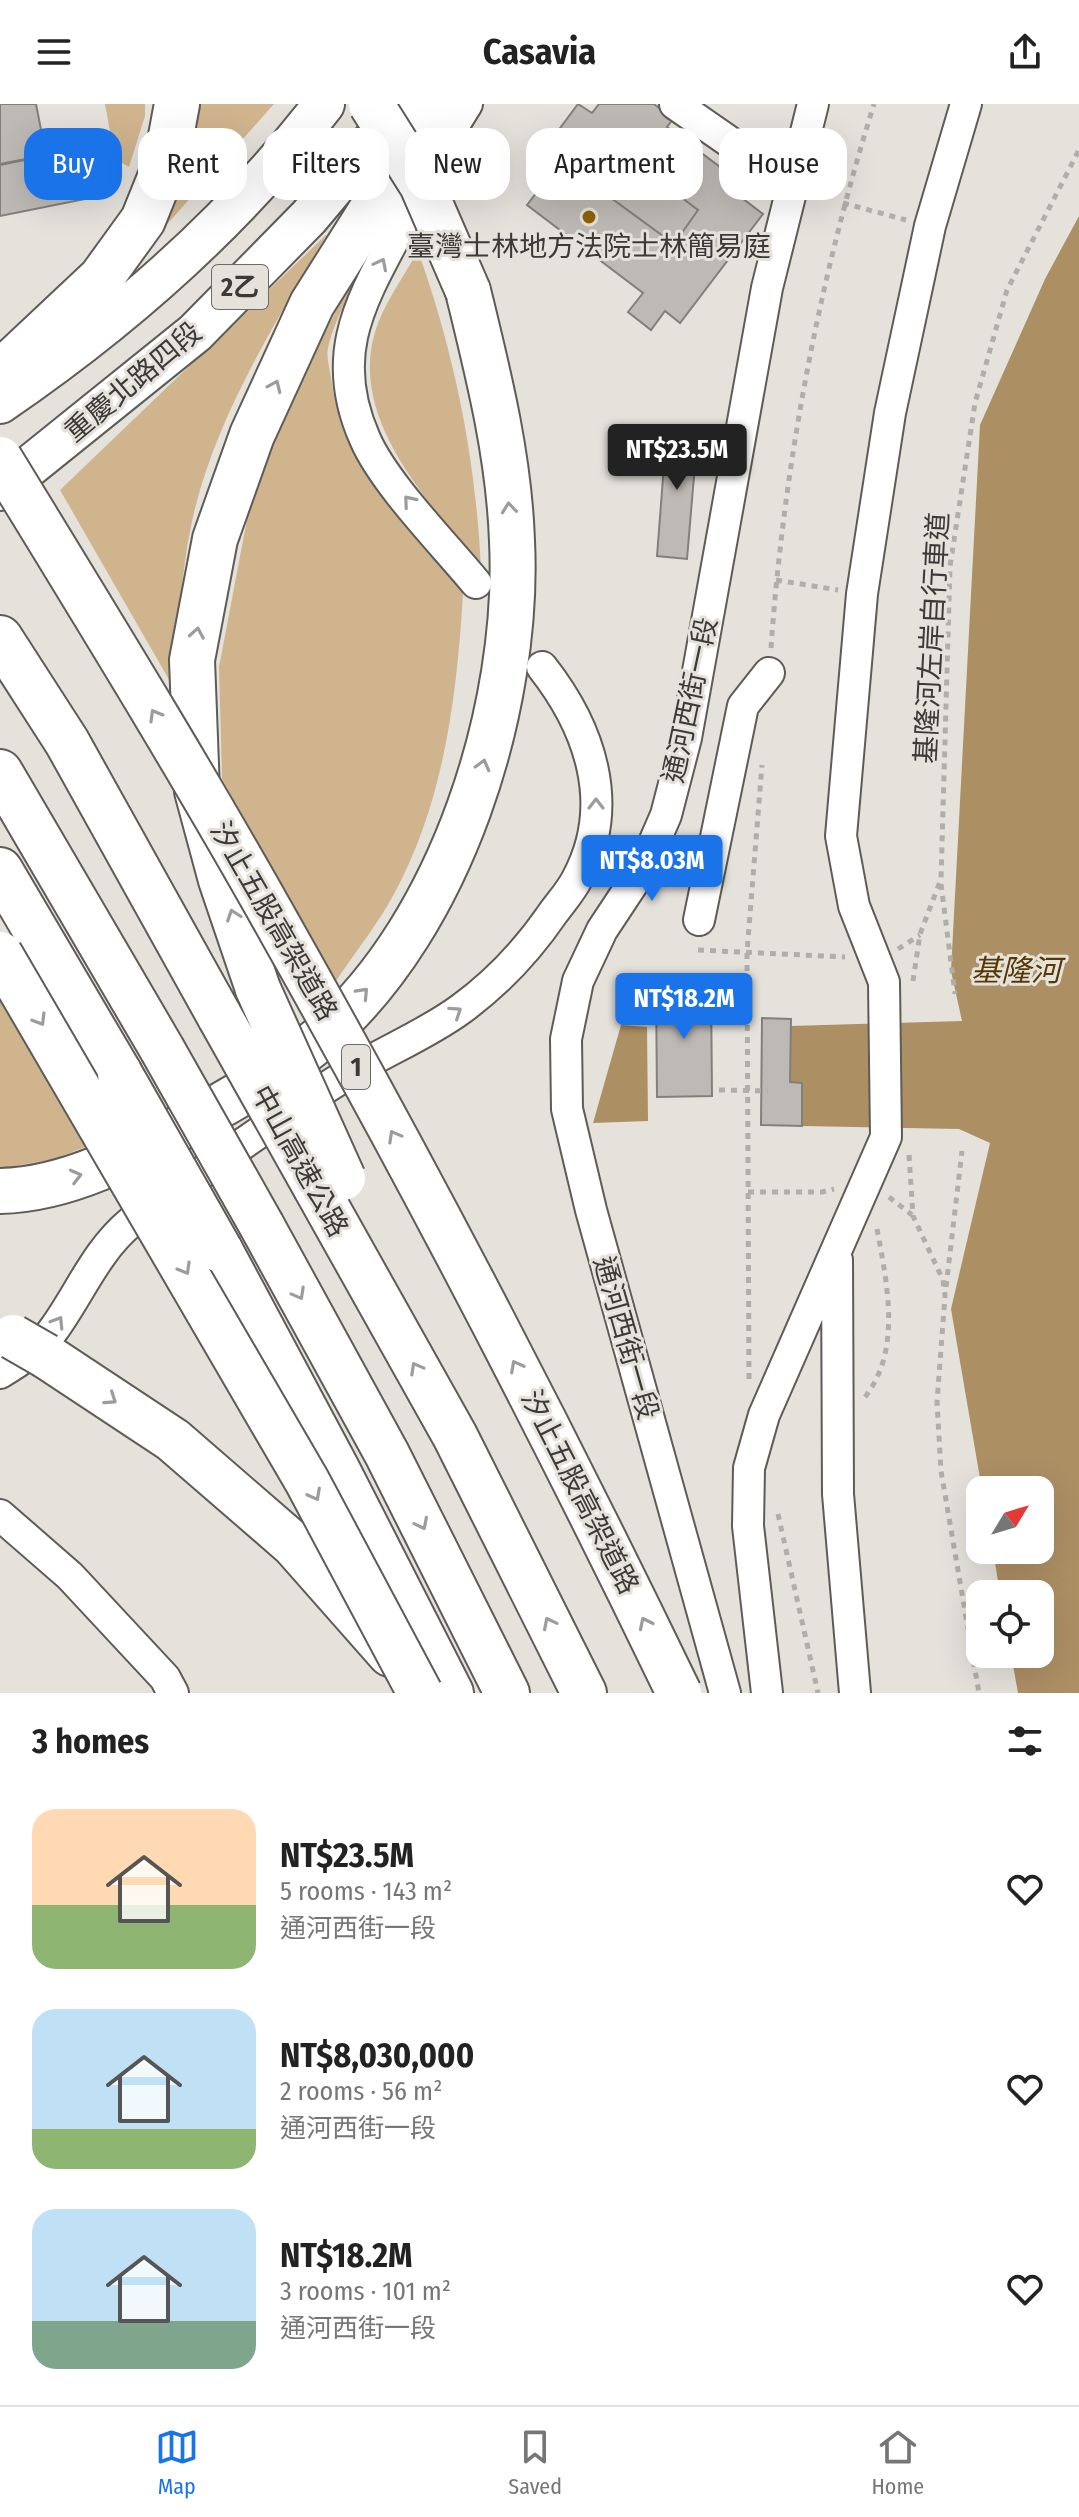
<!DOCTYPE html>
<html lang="en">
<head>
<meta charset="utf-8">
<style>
	body { margin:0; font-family:"Fira Sans Condensed","Noto Sans TC",sans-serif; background:#f6f6f6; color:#222; height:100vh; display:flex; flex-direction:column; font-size:30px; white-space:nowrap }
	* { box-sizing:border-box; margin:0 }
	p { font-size:26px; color:#767676 }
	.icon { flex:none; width:44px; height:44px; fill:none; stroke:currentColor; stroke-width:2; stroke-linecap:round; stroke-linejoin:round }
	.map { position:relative; height:1589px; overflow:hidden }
	.panel { display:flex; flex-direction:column; background:#fff; flex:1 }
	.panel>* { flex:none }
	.top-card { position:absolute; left:24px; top:24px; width:1032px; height:72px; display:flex; gap:16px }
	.needle { width:52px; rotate:52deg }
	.tools { position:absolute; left:966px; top:1372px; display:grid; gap:16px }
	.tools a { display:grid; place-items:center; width:88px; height:88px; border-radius:16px; background:#fff; box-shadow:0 8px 32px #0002; font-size:40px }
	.price { position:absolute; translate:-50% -68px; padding:0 18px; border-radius:8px; background:#1a73e8; color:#fff; font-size:26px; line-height:52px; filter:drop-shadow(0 2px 4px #0008) }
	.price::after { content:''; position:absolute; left:50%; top:48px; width:24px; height:18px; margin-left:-12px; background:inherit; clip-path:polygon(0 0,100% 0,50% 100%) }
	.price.current { background:#222; color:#fff }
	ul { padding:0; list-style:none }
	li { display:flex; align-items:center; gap:24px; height:200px; padding:0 32px }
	li span { display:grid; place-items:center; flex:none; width:224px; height:160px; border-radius:24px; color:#555 }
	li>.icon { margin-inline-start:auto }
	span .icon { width:96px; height:96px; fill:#fffc; stroke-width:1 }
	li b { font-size:34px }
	h2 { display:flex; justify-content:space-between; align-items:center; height:96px; padding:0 32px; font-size:34px }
	.tag { padding:0 28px; border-radius:24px; background:#fff; box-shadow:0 8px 32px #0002; font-size:28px; line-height:72px }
	.tag.current { background:#1a73e8; color:#fff }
	header { display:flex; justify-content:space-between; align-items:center; height:104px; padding:0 32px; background:#fff; font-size:36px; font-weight:700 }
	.dock { display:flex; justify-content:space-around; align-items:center; height:112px; border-top:2px solid #e0e0e0; background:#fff; font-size:22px; color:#767676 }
	.dock a { display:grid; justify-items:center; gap:4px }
	.dock .current { color:#1a73e8 }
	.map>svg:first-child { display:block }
	.green { fill:#cfb48e }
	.water { fill:#ad8f64 }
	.building { fill:#bdb9b4; stroke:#837f7a; stroke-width:2; fill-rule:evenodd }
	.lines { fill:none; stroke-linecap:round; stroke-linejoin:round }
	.minor-casing { stroke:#5f5b57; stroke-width:34 }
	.major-casing { stroke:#5f5b57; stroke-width:44 }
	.highway-casing { stroke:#5f5b57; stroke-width:48 }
	.path { stroke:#b0aea9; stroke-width:5; stroke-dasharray:6 6; stroke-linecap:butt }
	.minor { stroke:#fff; stroke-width:30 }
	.major { stroke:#fff; stroke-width:40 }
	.highway { stroke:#fff; stroke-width:44 }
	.highway-bridge-casing { stroke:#5f5b57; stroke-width:48; stroke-linecap:butt }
	.highway-bridge { stroke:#fff; stroke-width:44 }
	.oneway { stroke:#9d9c9c }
	.poi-dot { fill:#8e6209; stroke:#e5e2dc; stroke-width:3 }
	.labels { text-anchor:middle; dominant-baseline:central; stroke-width:6; stroke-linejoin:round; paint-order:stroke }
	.shield { fill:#e5e2dc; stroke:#6e6c69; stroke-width:2 }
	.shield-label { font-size:26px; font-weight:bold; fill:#3b3a38 }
	.poi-label { font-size:28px; fill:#3b3a38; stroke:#e5e2dc }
	.street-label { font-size:28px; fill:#3b3a38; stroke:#e5e2dc }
	.water-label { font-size:30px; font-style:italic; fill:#563800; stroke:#e5e2dc }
</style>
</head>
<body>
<header><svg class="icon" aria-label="menu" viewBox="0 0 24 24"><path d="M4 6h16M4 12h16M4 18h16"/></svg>Casavia<svg class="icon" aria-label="share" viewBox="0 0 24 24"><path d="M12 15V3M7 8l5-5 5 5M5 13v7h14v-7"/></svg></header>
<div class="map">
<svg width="1079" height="1589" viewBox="0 0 1079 1589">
	<rect width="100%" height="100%" fill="#e5e2dc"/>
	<path class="green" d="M105 0H145V12L129 63 115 55Z
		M186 0H274L146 144Z
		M389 104 393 112C373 151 338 201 328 244 326 253 330 265 331 274 343 364 408 422 463 489 457 592 444 698 394 790 378 820 355 848 336 877L222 675 219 563 249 405 269 337Z
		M327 130C274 222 213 316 191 422 180 476 178 532 175 586L60 386Z
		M418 147C455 251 476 355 481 466 433 400 348 318 375 228 383 201 404 172 418 147Z
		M0 862 98 1038 54 1055 3 1064H0Z"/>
	<path class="water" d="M1079 112V1589H1018L1011 1550H1040V1490H1000L993 1446H1040V1386H982L951 1205 990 1039 959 1025 802 1022V979L790 978V922L962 917 951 867 980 321 1045 175Z
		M621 921 647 923 648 1017 593 1019Z"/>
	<path class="building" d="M0 0H36L46 51 0 60Z
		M578 0 592 9 599 0H654L673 15 667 23 732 72 725 81 763 110 680 219 665 207 651 226 628 208 643 189 527 101 553 67 537 55ZM618 46 698 106 674 140 592 80Z
		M75 46 85 95 0 112V61Z
		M618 46 698 106 674 140 592 80Z
		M667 322 698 325 687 455 657 452Z
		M656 881H711L712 992 657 993Z
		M762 914 791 915 790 978 802 979V1022L761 1021Z"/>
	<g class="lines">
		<defs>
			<path id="minor" d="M467 0C444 36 425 74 406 112 366 190 325 245 365 335 384 379 443 439 476 479
				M675 0 763 61
				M699 816 743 602 769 569
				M837 1156 838 1390 855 1589
				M0 1269C18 1258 42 1243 54 1225 80 1189 96 1147 131 1118 204 1068 276 1014 351 968 387 946 427 930 461 905 498 878 527 847 553 809 561 798 571 787 577 775 617 701 590 624 542 563
				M0 1411 70 1472 165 1574 173 1589
				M725 1589 591 1106 567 1005 566 935 578 877 602 826 643 764 666 711 686 634 767 184 813 0
				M767 1589 748 1422 749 1364 764 1311 886 1033 884 878 854 802 841 732 862 490 890 309 930 122 966 0"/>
			<path id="major" d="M0 299C120 217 235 116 324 0
				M0 386 195 229 309 113 404 0"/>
			<path id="highway" d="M0 269 101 174 143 116 166 59 177 0
				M0 534 67 638 220 913
				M0 668 162 945
				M0 766 120 970
				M258 885 221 776 197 687 192 556 215 435 252 331 312 200 438 0
				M316 1084 455 1332 584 1589
				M0 1087C76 1085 143 1044 207 1009 247 987 289 961 323 932 452 820 520 603 512 437 509 351 488 269 468 187
				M262 1122 387 1350 507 1589
				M220 1146 337 1365 451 1589
				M46 1252 173 1336 293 1440 390 1550"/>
		</defs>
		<use href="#minor" class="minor-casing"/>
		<use href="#major" class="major-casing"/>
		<use href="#highway" class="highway-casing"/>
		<path class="path" d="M843 99 906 116
			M776 476 838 486
			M771 544C784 360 819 176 874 0
			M941 780 955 890
			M898 845 920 831
			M698 846 845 853
			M913 877 920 830 941 775 950 462 975 299 1007 186 1079 46
			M719 986 768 987
			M909 1051 913 1112 943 1176 945 1192 937 1298 941 1367 979 1589
			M748 1088H822L834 1085
			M889 1093 912 1111
			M946 1183 962 1047
			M749 1275 747 848 762 661
			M865 1293C902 1246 887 1179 877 1125
			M778 1410 818 1589"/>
		<use href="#minor" class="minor"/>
		<use href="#major" class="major"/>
		<use href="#highway" class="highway"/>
		<defs>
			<path id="highway-bridge" d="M371 0 422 81 468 187
				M0 355C96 512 193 669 283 830 423 1078 555 1332 679 1589
				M0 850 307 1377 420 1589
				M258 885 343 1074
				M220 913 316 1084
				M162 945 262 1122
				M120 970 220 1146
				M13 1233 46 1252"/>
		</defs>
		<use href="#highway-bridge" class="highway-bridge-casing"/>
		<use href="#highway-bridge" class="highway-bridge"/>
	</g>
	<defs><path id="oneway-chevron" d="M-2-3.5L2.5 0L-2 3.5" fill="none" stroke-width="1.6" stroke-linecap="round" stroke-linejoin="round" transform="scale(2)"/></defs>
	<g class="oneway">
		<use href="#oneway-chevron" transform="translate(381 160) rotate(-63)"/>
		<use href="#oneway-chevron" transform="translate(275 282) rotate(-66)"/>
		<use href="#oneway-chevron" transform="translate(409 397) rotate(-130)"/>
		<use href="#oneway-chevron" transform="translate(509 404) rotate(-96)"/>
		<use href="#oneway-chevron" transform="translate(197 529) rotate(-80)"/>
		<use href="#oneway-chevron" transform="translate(155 611) rotate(-120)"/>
		<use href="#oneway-chevron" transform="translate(483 661) rotate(-75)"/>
		<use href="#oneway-chevron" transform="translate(596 700) rotate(-90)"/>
		<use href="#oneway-chevron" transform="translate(233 811) rotate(-109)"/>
		<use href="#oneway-chevron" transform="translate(363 889) rotate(-47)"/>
		<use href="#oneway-chevron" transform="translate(456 908) rotate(-34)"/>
		<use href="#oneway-chevron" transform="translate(40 916) rotate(59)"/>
		<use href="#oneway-chevron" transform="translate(394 1032) rotate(-119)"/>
		<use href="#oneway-chevron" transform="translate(76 1072) rotate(-14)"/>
		<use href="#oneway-chevron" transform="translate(185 1165) rotate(60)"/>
		<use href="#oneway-chevron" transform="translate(299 1190) rotate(61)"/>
		<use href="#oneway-chevron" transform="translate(58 1218) rotate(-58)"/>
		<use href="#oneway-chevron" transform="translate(516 1262) rotate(-118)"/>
		<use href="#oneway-chevron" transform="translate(416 1264) rotate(-119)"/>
		<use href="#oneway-chevron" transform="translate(111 1295) rotate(34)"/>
		<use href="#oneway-chevron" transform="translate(315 1391) rotate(62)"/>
		<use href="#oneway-chevron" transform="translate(422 1420) rotate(63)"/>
		<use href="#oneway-chevron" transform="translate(549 1519) rotate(-117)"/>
		<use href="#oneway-chevron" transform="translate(645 1519) rotate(-116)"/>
	</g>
	<circle class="poi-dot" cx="589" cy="113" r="8"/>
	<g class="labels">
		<g class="shield">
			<rect x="212" y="161" width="56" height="44" rx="6"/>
			<rect x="342" y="941" width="28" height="44" rx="6"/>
		</g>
		<g class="shield-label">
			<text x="240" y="183">2乙</text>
			<text x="356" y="963">1</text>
		</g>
		<g class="poi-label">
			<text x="589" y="142">臺灣士林地方法院士林簡易庭</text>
		</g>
		<g class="street-label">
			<text transform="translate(133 278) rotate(-40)">重慶北路四段</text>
			<text transform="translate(932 534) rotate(-87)">基隆河左岸自行車道</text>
			<text transform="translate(690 596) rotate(-78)">通河西街一段</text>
			<text transform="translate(274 817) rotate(60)">汐止五股高架道路</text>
			<text transform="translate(300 1057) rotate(61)">中山高速公路</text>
			<text transform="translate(626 1234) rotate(74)">通河西街一段</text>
			<text transform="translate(580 1388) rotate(63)">汐止五股高架道路</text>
		</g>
		<g class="water-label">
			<text x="1016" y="867">基隆河</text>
		</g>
	</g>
</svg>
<div class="tools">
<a><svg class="needle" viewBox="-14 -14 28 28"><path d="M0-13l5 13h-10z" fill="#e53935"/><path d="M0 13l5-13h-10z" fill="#767676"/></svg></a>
<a><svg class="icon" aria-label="locate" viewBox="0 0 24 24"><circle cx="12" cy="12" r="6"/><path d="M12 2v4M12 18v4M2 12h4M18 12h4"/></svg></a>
</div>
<b class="price current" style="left:677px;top:388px">NT$23.5M</b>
<b class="price" style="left:652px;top:799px">NT$8.03M</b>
<b class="price" style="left:684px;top:937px">NT$18.2M</b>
<div class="top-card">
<a class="tag current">Buy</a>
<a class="tag">Rent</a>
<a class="tag">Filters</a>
<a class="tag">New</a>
<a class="tag">Apartment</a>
<a class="tag">House</a>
</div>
</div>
<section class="panel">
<h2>3 homes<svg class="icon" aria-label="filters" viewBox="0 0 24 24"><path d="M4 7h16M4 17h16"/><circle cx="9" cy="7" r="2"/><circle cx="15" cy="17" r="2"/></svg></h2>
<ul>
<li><span style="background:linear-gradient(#ffd9b3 60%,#8fb573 0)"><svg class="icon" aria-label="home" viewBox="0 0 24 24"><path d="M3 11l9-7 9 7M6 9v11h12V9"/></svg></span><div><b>NT$23.5M</b><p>5 rooms · 143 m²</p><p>通河西街一段</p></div><svg class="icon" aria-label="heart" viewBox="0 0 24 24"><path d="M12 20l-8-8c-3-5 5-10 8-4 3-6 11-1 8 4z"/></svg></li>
<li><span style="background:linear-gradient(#bfe0f5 75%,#8fb573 0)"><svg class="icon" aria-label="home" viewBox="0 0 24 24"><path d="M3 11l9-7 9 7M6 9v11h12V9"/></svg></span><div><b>NT$8,030,000</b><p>2 rooms · 56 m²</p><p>通河西街一段</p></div><svg class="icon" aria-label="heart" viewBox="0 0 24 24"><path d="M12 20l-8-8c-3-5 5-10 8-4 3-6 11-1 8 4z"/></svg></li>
<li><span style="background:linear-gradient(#bfe0f5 70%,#7fa58c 0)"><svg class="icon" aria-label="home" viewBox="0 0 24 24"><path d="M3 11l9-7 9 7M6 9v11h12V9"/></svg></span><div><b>NT$18.2M</b><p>3 rooms · 101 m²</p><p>通河西街一段</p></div><svg class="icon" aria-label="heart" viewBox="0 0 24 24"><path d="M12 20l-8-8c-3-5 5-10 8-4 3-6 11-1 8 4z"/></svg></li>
</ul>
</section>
<nav class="dock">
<a class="current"><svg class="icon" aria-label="map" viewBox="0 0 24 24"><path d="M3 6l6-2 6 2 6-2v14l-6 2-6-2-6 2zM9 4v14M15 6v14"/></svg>Map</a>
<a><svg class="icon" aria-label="saved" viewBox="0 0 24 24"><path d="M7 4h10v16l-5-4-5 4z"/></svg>Saved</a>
<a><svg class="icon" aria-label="home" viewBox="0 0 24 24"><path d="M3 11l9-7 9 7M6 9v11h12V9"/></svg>Home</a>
</nav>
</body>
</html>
